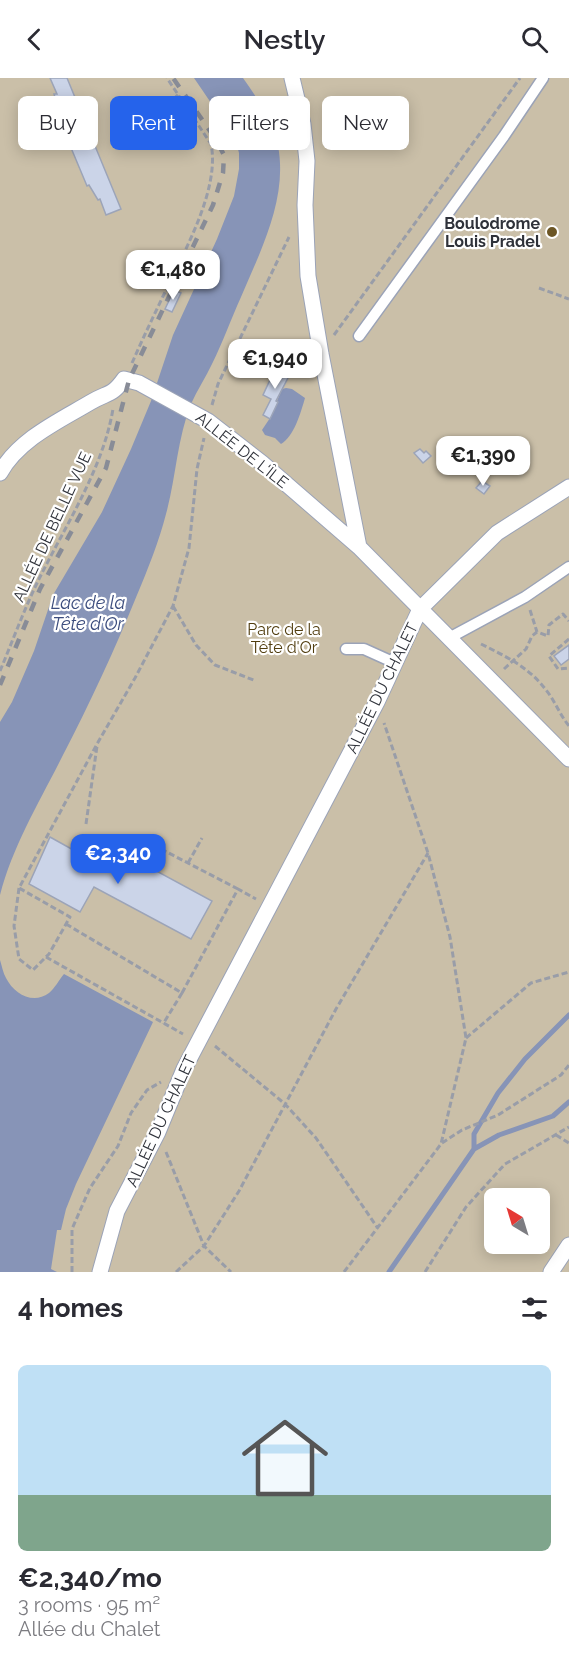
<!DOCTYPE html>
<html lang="en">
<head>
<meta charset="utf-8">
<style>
	body { margin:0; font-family:Raleway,sans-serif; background:#f7f7f7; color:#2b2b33; height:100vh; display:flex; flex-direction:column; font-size:22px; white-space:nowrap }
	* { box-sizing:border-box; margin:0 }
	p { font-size:20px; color:#7c7c81 }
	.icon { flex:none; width:33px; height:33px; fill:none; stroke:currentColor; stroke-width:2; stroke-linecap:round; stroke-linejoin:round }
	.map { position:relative; height:1194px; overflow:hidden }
	.side { display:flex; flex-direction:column; background:#fff; flex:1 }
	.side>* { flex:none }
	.top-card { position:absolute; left:18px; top:18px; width:534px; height:54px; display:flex; gap:12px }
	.needle { width:39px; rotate:322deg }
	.buttons { position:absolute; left:484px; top:1110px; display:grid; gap:12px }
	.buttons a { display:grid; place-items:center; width:66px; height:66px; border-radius:9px; background:#fff; box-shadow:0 3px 15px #0003; font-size:30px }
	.price { position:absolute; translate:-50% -51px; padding:0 14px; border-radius:12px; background:#fff; color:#222; font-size:20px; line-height:39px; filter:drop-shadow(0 2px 3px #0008) }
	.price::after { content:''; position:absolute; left:50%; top:36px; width:18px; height:14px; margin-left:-9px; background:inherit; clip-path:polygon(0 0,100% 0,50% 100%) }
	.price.on { background:#2563eb; color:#fff }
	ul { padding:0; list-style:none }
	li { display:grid; align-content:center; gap:12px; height:318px; padding:0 18px }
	li span { display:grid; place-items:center; height:186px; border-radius:9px; color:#555 }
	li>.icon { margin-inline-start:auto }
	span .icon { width:108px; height:108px; fill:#fffc; stroke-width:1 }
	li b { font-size:26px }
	h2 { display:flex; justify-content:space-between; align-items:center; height:72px; padding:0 18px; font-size:26px }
	.pill { padding:0 21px; border-radius:9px; background:#fff; box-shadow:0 3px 15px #0003; font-size:21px; line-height:54px }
	.pill.on { background:#2563eb; color:#fff }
	header { display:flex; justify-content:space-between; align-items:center; height:78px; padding:0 18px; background:#fff; font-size:27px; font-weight:600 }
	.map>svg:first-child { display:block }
	.green { fill:#cabfa8; fill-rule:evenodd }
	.water { fill:#8794b7 }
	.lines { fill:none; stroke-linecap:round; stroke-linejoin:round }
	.stream { stroke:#8794b7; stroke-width:5 }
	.building { fill:#cbd4e8; stroke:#9ca4b8; stroke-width:1.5 }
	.service-casing { stroke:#9ba3b7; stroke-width:13 }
	.pedestrian-casing { stroke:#9ba3b7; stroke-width:17 }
	.path { stroke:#999da8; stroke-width:3; stroke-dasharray:6 3; stroke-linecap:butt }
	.service { stroke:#fff; stroke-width:10 }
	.pedestrian { stroke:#fff; stroke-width:15 }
	.rail { stroke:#888c97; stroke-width:4.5; stroke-dasharray:10 10; stroke-linecap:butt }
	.poi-dot { fill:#6c5625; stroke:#fff; stroke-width:2 }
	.labels { text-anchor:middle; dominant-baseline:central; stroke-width:4.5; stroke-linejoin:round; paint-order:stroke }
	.poi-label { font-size:16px; font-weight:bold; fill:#2f323a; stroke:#fff; text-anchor:end }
	.street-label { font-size:16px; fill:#2f323a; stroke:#fff }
	.park-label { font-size:16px; fill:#513d0f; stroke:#fff }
	.water-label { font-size:18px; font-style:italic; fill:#3c4d7e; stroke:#fff }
</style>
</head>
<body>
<header><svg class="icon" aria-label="back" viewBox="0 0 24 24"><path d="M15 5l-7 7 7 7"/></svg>Nestly<svg class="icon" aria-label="search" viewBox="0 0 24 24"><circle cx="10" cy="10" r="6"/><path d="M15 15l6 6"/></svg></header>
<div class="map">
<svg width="569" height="1194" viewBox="0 0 569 1194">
	<rect width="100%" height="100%" fill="#eaeffc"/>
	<path class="green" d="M0 0H569V1194H0ZM495 1120H540V1166H495Z"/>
	<path class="water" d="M194 0H243C257 20 273 43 278 68 288 120 261 172 241 219 231 241 223 264 212 286 206 299 197 312 191 326 177 361 176 400 166 436 159 463 148 491 137 517 115 571 90 625 63 677 40 723 13 767 0 817V644L12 624 34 573 53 517 102 434 131 371 151 323 173 257 217 161 234 118 239 91V75L235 60Z
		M286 310 292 311 305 320C301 334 294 359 281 366L275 360 265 357 262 352 270 340 282 311Z
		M0 882C2 888 3 895 6 900 14 916 33 927 49 915 55 910 59 902 64 896L153 944 76 1106 66 1131 61 1152H57L51 1191 57 1194H0Z"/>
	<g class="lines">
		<path class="stream" d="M474 1071V1056L498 1015 525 981 569 937
			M389 1194 474 1071 499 1057 553 1038 569 1024"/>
	</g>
	<path class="building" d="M50 0H67L121 131 106 137 100 121 98 122 89 107 87 108 56 34 59 33 54 16H57Z
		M174 212 181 215 172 234 165 231Z
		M276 289 290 296 276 323 278 324 270 341 263 337 271 321 263 317Z
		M420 371 424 375 426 373 431 378 423 385 414 375Z
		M482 403 490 408 484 416 476 410Z
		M569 567V581L561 587 554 578Z
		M50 759 93 783 103 764 212 823 191 861 94 809 80 834 29 806Z"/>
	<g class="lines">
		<defs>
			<path id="service" d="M359 258 504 58 543 0
				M449 560 525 519 569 489
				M346 571H364L395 585"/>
			<path id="pedestrian" d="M292 0 303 46 307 83 305 127 308 198 321 276 359 469 569 681
				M0 395C19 361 59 343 91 324 108 314 112 318 124 301L139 305 208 343 262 385 359 469
				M100 1194 117 1133 158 1054 184 991 377 624 420 531 497 455 569 409
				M551 1194 569 1167"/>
		</defs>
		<use href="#service" class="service-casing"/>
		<use href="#pedestrian" class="pedestrian-casing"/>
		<path class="path" d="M140 32 171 23 178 17
			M539 210 569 221
			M166 212H174
			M334 257 520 0
			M132 285C143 260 155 235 167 210 186 170 220 110 211 66L167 0
			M212 327 218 306 289 159
			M173 528 196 567 215 587 256 603
			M530 532 537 554
			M569 561 549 578 558 591 569 590
			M481 566C505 578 529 589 546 612 555 623 560 637 569 648
			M504 591 526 571 532 558 537 554 548 558 549 547 563 536 569 543
			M0 593C13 562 25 529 40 499 67 445 103 390 113 331
			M86 746 97 668
			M161 771 238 811
			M188 785 202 760
			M19 810 14 848 19 881 33 892 49 876 70 839 19 810 97 666 135 600 173 528 189 470 197 391 204 360
			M66 846 182 915 163 946
			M46 879 183 956
			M182 915 238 811 256 821
			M466 960 531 905 569 894
			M215 968 285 1026 316 1060 377 1149
			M556 1057 569 1065
			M442 1065 462 1052 498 1037 561 997 569 987
			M166 1074 204 1168 231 1194
			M72 1194V1151L90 1110 118 1068 131 1035 147 1012 161 1004
			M176 1194 204 1168 239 1113 336 931 428 775
			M344 1194 441 1066 466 960 450 859 428 775 384 645
			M425 1194 466 1129 505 1086 569 1049"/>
		<use href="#service" class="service"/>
		<use href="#pedestrian" class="pedestrian"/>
		<path class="rail" d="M0 607 40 511 106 390 129 302 213 127 223 95 224 77 215 60 173 0"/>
	</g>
	<circle class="poi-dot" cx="552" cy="154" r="6"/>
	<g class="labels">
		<g class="poi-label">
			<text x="540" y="145">Boulodrome<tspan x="540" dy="18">Louis Pradel</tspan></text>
		</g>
		<g class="street-label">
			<text transform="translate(242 372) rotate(38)">ALLÉE DE L'ÎLE</text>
			<text transform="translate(52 449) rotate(-65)">ALLÉE DE BELLE VUE</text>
			<text transform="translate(382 610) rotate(-64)">ALLÉE DU CHALET</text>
			<text transform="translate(161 1043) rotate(-65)">ALLÉE DU CHALET</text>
		</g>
		<g class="park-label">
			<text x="284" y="551">Parc de la<tspan x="284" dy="18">Tête d'Or</tspan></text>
		</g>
		<g class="water-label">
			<text x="88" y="524">Lac de la<tspan x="88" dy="21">Tête d'Or</tspan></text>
		</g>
	</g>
</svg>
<div class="buttons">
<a><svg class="needle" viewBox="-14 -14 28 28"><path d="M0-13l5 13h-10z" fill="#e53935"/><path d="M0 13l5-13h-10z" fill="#7c7c81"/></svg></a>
</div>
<b class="price" style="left:173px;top:223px">€1,480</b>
<b class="price" style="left:275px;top:312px">€1,940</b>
<b class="price" style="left:483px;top:409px">€1,390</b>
<b class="price on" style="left:118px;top:807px">€2,340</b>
<div class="top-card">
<a class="pill">Buy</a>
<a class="pill on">Rent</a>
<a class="pill">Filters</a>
<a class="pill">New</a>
</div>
</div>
<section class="side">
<h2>4 homes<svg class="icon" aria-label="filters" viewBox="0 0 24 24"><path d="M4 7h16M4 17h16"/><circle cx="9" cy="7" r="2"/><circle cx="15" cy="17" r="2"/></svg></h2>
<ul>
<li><span style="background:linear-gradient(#bfe0f5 70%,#7fa58c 0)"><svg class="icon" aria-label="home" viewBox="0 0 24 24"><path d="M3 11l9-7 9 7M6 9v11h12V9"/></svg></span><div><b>€2,340/mo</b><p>3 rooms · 95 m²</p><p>Allée du Chalet</p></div></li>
</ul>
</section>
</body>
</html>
